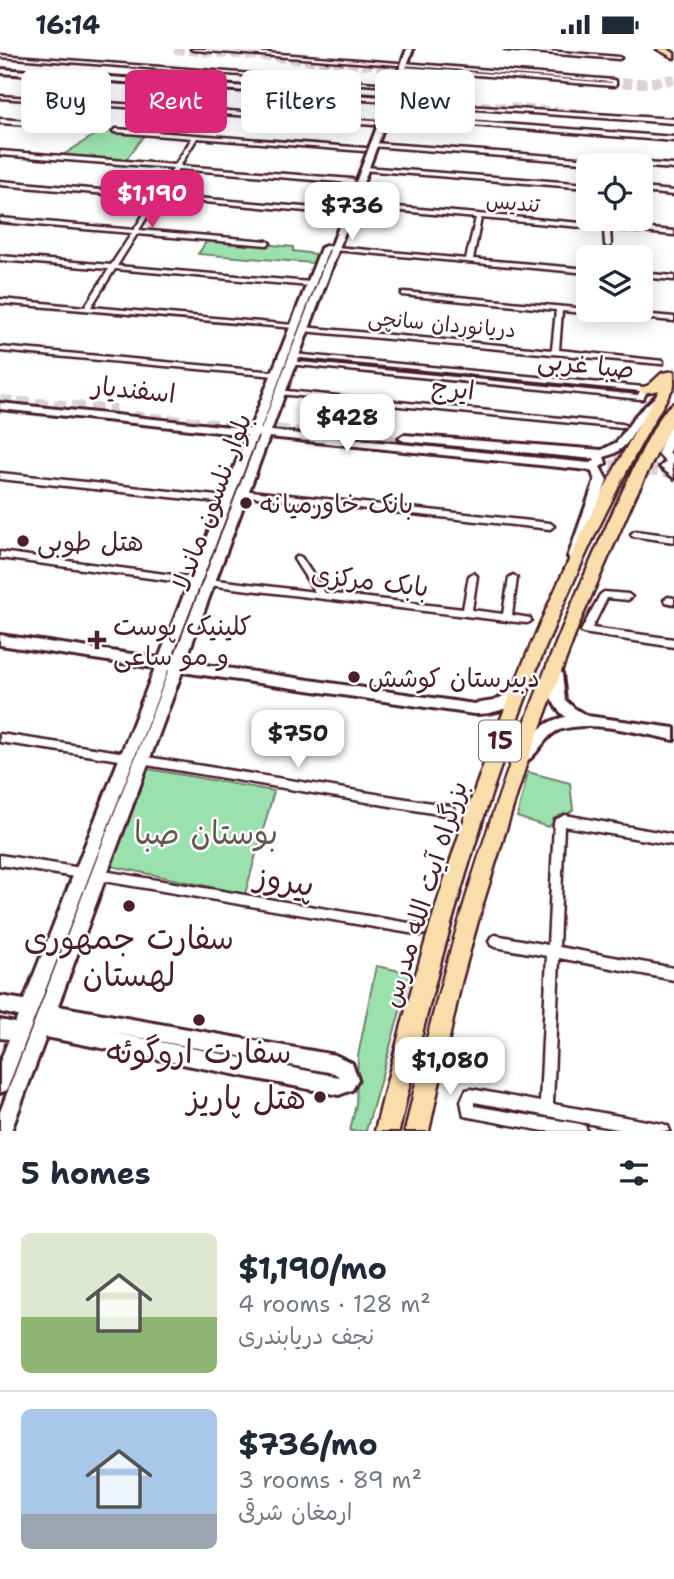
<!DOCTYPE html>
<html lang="en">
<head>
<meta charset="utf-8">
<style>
	body { margin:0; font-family:"Shantell Sans","Playpen Sans Arabic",sans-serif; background:#f6f6f7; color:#1f2937; height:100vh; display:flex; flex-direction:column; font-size:26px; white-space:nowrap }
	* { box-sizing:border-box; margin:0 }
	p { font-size:23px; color:#747a83 }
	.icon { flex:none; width:38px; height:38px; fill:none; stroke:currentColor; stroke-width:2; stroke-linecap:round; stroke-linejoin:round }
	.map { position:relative; height:1082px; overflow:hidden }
	.details { display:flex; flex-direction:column; background:#fff; flex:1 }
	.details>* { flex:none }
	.top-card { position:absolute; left:21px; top:21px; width:634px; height:63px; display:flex; gap:14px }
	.controls { position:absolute; left:576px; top:105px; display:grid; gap:14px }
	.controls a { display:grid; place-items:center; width:77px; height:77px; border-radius:10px; background:#fff; box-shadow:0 4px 18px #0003; font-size:35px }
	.price { position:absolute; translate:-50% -60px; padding:0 16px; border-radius:14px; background:#fff; color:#222; font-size:23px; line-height:46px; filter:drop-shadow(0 2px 4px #0008) }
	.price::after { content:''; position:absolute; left:50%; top:42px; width:21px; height:16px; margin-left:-10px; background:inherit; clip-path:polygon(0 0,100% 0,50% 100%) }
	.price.selected { background:#db2777; color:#fff }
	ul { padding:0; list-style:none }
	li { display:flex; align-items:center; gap:21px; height:175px; padding:0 21px }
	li+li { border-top:2px solid #e0e1e3 }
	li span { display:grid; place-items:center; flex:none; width:196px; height:140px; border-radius:10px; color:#555 }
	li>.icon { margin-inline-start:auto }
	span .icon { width:84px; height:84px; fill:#fffc; stroke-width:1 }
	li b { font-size:30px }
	h2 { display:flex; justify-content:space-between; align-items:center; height:84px; padding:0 21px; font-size:30px }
	.chip { padding:0 24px; border-radius:10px; background:#fff; box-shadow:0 4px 18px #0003; font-size:24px; line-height:63px }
	.chip.selected { background:#db2777; color:#fff }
	.status { display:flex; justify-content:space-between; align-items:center; height:49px; padding:0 35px; background:#fff; direction:ltr }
	.status svg { height:19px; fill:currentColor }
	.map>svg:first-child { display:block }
	.green { fill:#9be1ae; stroke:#72806c; stroke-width:2 }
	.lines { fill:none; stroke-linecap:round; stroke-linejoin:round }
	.secondary-tunnel-far1 { stroke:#dbd2d5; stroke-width:10; stroke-dasharray:10 4.5; stroke-linecap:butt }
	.secondary-tunnel { stroke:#dbd2d5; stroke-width:12; stroke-dasharray:12 6; stroke-linecap:butt }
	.highway-tunnel-far2 { stroke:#dbd2d5; stroke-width:10; stroke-dasharray:10 4.5; stroke-linecap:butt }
	.highway-tunnel-far1 { stroke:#dbd2d5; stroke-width:12; stroke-dasharray:12 6; stroke-linecap:butt }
	.highway-tunnel { stroke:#dbd2d5; stroke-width:16; stroke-dasharray:16 8; stroke-linecap:butt }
	.street-casing { stroke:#4a1f2b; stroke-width:5 }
	.secondary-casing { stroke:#4a1f2b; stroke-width:6 }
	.highway-casing { stroke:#4a1f2b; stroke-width:5 }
	.street { fill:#fff; fill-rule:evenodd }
	.secondary { fill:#fff; fill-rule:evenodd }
	.highway { fill:#f9deab; fill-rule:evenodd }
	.poi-dot { fill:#4a1f2b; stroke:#fff; stroke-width:2.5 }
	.labels { text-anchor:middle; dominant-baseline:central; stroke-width:5; stroke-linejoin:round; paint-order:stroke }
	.far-street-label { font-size:21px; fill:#4a1f2b; stroke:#fff }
	.shield { fill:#fff; stroke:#80626b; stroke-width:2 }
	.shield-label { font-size:24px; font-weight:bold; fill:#4a1f2b }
	.street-label { font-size:26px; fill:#4a1f2b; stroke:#fff }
	.poi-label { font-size:26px; fill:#4a1f2b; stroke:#fff; text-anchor:start }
	.near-park-label { font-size:32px; fill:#625952; stroke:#fff }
	.near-street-label { font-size:32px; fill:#4a1f2b; stroke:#fff }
	.near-poi-label { font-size:32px; fill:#4a1f2b; stroke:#fff }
</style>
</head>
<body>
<div class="status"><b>16:14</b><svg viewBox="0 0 49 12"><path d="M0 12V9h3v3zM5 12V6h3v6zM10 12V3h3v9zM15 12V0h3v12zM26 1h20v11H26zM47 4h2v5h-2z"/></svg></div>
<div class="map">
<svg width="674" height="1082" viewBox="0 0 674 1082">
	<rect width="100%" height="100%" fill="#fff"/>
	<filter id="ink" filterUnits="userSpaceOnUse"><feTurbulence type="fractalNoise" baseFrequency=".0143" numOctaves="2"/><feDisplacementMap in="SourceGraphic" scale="14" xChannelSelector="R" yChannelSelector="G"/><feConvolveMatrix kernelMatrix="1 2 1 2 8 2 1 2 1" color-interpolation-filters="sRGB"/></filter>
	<g filter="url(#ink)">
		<path class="green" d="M101 82 145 85 126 111 63 106Z
			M208 190 293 198V202L316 205 313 214 198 205Z
			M148 720 274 742 245 845 111 817Z
			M528 723 570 734 573 761 548 778 517 768Z
			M376 917 411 924 366 1082H350L356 1055 358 1007Z"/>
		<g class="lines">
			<path class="secondary-tunnel-far1" d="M399 394 465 401"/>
			<path class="secondary-tunnel" d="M449 399 674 423"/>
			<path class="highway-tunnel-far2" d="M174 0 606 34H647L674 30
				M365 48 587 65"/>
			<path class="highway-tunnel-far1" d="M0 352 116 361
				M133 368 490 401"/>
			<path class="highway-tunnel" d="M471 399 674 418"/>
			<defs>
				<path id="street" d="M191 0H211L398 14 400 15 398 16 193 1Z
					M505 0H524L619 8 621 9 619 10 507 1Z
					M0 6 389 35 391 36 389 37 0 8Z
					M404 14 614 31 616 32V36L614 37 401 20V19L403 18 612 34V33L402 16V15Z
					M273 41 277 42 263 65 374 72 377 74 374 76 0 49V47L258 64Z
					M388 52 674 70V74L390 54H388Z
					M384 66 674 88V92L382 69 381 68Z
					M0 70 85 76 88 78 85 80 0 74Z
					M116 80 366 99 367 100 364 102 197 89 180 117 352 130 355 132 352 134 178 120 161 146 339 161 342 163 339 165 159 149 139 181 267 192 270 194 267 196 137 185 117 217 310 233 313 235 310 237 115 220 91 258 293 276 295 277V279L0 254V250L85 258 109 220 0 211V207L111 216 132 184 0 173V169L134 181 154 149 0 136V132L156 146 173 119 0 106V102L175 116 192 89 114 83 113 82Z
					M373 94 674 116V120L371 97 370 96Z
					M364 118 588 135V139L362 121 361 120Z
					M640 139 674 142V146L640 143Z
					M350 154 674 182V186L610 180 611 196 608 198 605 196 604 180 481 169 473 210 588 220V224L323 200V198L325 197 466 210 476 169 348 157 347 156Z
					M640 224 674 227V231L640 228Z
					M404 243 674 268V272L562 262 559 301 663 312V314L661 315 303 282 300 280 303 278 552 301 556 261 402 246V244Z
					M0 298 275 323 279 325 275 327 0 302Z
					M293 305 644 338 648 340 643 350H640L288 315V313L290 312 638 346 640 342 291 308 290 307Z
					M276 341 622 375 626 377 622 379 279 345H276Z
					M0 424 226 448 230 451 226 454 0 430Z
					M241 441 550 474 554 477 550 480 238 446 237 444 238 442Z
					M635 482 674 487V493L632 487 631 485Z
					M0 503 195 529 199 532 195 535 0 509Z
					M298 507 301 508 325 544 463 560 469 527 473 524 477 527 472 561 503 565 509 529 513 526 517 529 512 566 530 569 531 571 530 573 527 574 507 572 208 536 204 533 208 530 315 543 294 510Z
					M604 543 628 545 632 548 628 551 607 549 592 579 674 590V598L583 584 581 582 600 546Z
					M668 548 674 549V555L665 553 664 551Z
					M0 685 126 704 130 705 131 708 130 711 126 712 0 693Z
					M141 707 450 757 454 759 455 762 454 765 450 767 141 715 137 714 136 711 137 708Z
					M565 766 674 786V796L564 777 559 898 674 919V931L559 909 553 1055 663 1075 668 1077 670 1082H628L474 1053V1057L580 1075 585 1077 587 1082H544L469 1068 464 1067 461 1052 466 1041 471 1040 540 1053 547 907 495 898 491 896 489 892 491 888 495 886 548 896 554 774 555 771Z
					M0 806 81 819 85 820 86 824 85 828 81 829 0 816Z
					M98 821 421 876 425 877 427 881 425 885 421 886 98 831 94 830 93 826 94 822Z"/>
				<path id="secondary" d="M407 0H413L271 382 589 414 595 412 594 410 404 392 399 389 404 386 602 401 617 393 636 366 656 347 660 346 665 349C659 356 651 362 644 369 630 386 628 402 604 408L606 414 600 418 607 431 580 508 574 512 568 508 595 431 592 423 588 421 269 388 185 613 474 655 494 652 518 639 523 640 525 644C513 660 493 665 474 665L182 623 58 957 335 1006 352 1014 358 1030 352 1041 339 1046 46 988 11 1082H0V1063L169 621H168L9 1035 6 1041 0 1044V1013L9 990 0 989V971L15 974 18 967 0 963V947L24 951 155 619 0 596V586L159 609 247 386 0 360V354L250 380 321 199 328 197 329 199 260 381H261ZM257 387H259L173 611H171ZM109 983 334 1024 340 1028H339Z
					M0 20 384 48 387 50 384 52 0 24Z
					M674 373V389L669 403 674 408 672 418 674 429 660 418 666 413 658 404 669 376Z
					M555 620 560 621 562 625 565 651 574 659 587 667 674 679V691C641 685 592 670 559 681 542 687 534 717 519 712L517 708 519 704C532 686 543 672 566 668 552 657 544 638 550 621Z"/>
				<path id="highway" d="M657 0H667L674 4V9Z
					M674 322V337C538 567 457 823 399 1082H375C437 823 523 571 659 341L644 344 638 340 649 336 662 324Z
					M674 354V370L634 450 579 575 526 716 481 861 461 934 429 1082H405C455 856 527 644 626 435 634 420 660 359 674 354Z"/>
			</defs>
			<use href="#street" class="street-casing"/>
			<use href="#secondary" class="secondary-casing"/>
			<use href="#highway" class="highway-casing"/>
			<use href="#street" class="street"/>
			<use href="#secondary" class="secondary"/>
			<use href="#highway" class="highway"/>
		</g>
	</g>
	<g class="poi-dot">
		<circle cx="246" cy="454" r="7"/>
		<circle cx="23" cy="492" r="7"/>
		<path d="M93.5 580.5h7v7h7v7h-7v7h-7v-7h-7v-7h7z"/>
		<circle cx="354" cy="628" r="7"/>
		<circle cx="129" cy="857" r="7"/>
		<circle cx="199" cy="971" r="7"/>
		<circle cx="320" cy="1048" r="7"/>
	</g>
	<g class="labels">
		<g class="far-street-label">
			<text transform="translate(513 154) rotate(5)">تندیس</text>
			<text transform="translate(442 275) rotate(5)">دریانوردان سانچی</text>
		</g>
		<rect class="shield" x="479" y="671.5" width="42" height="41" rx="5"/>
		<g class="shield-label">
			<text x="500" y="692">15</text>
		</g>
		<g class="street-label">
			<text transform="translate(586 315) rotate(6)">صبا غربی</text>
			<text transform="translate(453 339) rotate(6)">ایرج</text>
			<text transform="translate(134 340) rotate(6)">اسفندیار</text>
			<text transform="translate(211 453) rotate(-70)">بلوار نلسون ماندلا</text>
			<text transform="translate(370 531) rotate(7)">بابک مرکزی</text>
			<text transform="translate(424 845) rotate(-73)">بزرگراه آیت الله مدرس</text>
		</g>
		<g class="poi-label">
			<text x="260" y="454">بانک خاورمیانه</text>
			<text x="37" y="492">هتل طوبی</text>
			<text x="113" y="576">کلینیک پوست<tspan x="113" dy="30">و مو ساعی</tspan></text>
			<text x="368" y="628">دبیرستان کوشش</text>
		</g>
		<g class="near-park-label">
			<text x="206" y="783">بوستان صبا</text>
		</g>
		<g class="near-street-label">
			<text transform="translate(285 831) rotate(10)">پیروز</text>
		</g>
		<g class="near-poi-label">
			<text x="129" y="888">سفارت جمهوری<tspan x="129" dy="37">لهستان</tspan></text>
			<text x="199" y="1002">سفارت اروگوئه</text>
			<text x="306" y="1048" text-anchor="end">هتل پاریز</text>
		</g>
	</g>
</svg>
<div class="controls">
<a><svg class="icon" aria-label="locate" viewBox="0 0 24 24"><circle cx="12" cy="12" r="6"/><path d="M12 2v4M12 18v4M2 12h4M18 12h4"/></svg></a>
<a><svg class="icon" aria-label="layers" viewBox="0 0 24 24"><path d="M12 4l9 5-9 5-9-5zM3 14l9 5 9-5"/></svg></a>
</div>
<b class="price selected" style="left:152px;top:181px">$1,190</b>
<b class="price" style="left:352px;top:193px">$736</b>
<b class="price" style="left:347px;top:405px">$428</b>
<b class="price" style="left:298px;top:721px">$750</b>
<b class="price" style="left:450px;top:1048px">$1,080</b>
<div class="top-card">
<a class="chip">Buy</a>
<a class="chip selected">Rent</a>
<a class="chip">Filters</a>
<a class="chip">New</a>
</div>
</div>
<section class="details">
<h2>5 homes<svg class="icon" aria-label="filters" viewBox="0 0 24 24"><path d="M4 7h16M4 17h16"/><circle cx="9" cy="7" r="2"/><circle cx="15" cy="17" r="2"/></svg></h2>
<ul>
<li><span style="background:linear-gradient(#dfe7d0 60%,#8fb573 0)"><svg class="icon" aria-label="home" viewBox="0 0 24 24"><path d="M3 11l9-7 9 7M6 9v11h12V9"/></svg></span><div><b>$1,190/mo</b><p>4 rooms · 128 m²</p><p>نجف دریابندری</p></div></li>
<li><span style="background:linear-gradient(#a9c7e8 75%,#9aa5b1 0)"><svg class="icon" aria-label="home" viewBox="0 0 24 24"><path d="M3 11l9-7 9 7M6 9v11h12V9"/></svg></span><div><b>$736/mo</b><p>3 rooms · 89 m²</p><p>ارمغان شرقی</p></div></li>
</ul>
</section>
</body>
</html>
